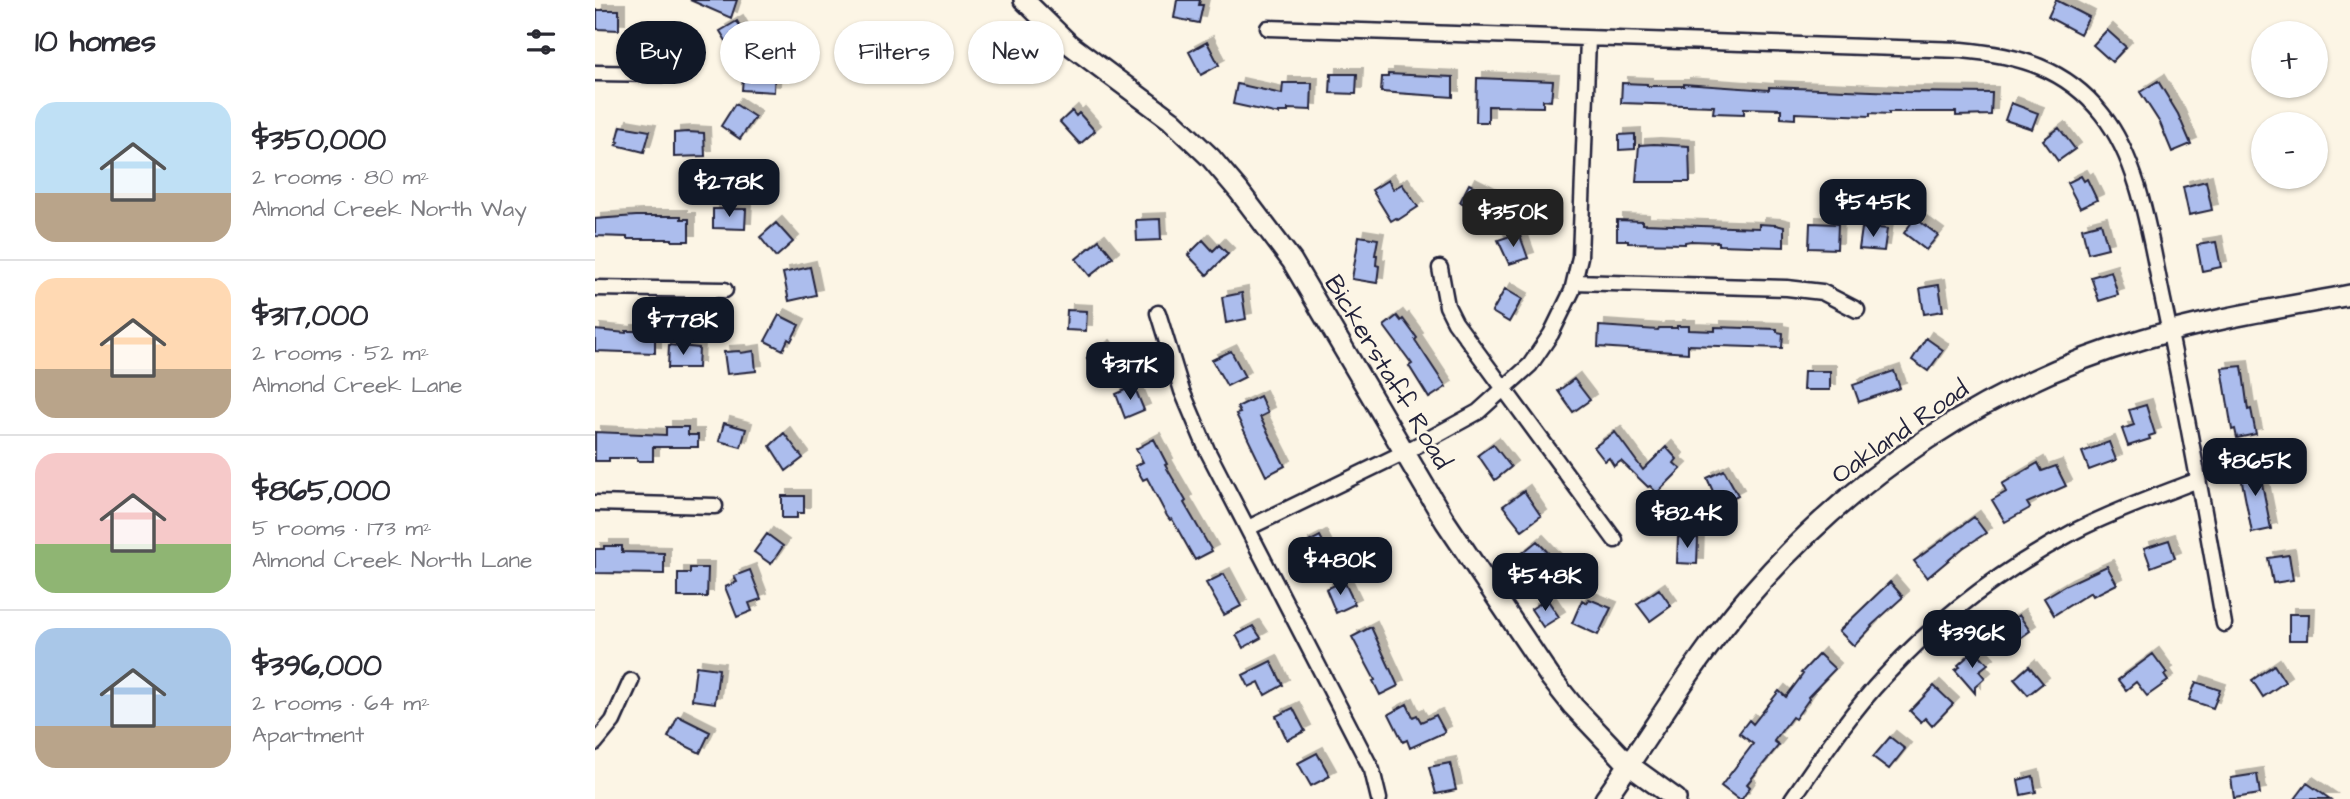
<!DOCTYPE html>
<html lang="en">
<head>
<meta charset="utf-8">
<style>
	body { margin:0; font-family:"Architects Daughter",sans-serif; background:#f7f7f7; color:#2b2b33; height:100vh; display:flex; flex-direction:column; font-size:26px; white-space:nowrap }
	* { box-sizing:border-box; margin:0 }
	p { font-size:23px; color:#7c7c81 }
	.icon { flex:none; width:38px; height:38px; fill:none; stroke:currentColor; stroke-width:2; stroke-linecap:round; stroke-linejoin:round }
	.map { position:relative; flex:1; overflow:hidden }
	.panel { display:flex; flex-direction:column; background:#fff; width:595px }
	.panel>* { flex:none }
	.banner { position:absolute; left:21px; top:21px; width:665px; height:63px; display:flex; gap:14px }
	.fabs { position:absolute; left:1656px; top:21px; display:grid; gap:14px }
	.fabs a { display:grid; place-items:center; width:77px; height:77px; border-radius:50%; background:#fff; box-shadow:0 2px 5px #0004; font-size:35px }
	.price { position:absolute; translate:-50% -60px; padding:0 16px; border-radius:14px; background:#111827; color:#fff; font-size:23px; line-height:46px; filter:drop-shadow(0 2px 4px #0008) }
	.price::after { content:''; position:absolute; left:50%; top:42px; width:21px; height:16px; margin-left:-10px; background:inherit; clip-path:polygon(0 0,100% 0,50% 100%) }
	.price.selected { background:#222; color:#fff }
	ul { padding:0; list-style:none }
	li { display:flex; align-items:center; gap:21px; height:175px; padding:0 35px }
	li+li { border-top:2px solid #e1e1e2 }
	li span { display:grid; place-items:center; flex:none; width:196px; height:140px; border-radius:21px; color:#555 }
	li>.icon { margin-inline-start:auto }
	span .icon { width:84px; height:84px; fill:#fffc; stroke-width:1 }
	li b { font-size:30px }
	h2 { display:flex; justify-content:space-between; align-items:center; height:84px; padding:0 35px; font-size:30px }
	.tag { padding:0 24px; border-radius:32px; background:#fff; box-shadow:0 2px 5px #0004; font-size:24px; line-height:63px }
	.tag.selected { background:#111827; color:#fff }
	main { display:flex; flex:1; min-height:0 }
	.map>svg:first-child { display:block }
	.building { fill:#acbded; stroke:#22223b; stroke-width:2; filter:url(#shadow) }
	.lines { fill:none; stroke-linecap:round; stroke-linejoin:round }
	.street-casing { stroke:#22223b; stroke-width:19 }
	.secondary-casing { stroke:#22223b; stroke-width:24 }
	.street { stroke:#fcf5e5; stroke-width:14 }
	.secondary { stroke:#fcf5e5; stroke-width:19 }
	.labels { text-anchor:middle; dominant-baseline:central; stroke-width:5; stroke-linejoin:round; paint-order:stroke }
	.street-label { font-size:26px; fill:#22223b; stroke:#fcf5e5 }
</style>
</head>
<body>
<main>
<section class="panel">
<h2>10 homes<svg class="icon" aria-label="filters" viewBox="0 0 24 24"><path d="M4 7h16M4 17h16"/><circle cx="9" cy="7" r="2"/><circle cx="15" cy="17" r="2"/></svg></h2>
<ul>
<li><span style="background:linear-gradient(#bfe0f5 65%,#b9a48a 0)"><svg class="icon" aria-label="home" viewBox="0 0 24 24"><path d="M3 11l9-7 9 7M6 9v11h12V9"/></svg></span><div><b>$350,000</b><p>2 rooms · 80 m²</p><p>Almond Creek North Way</p></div></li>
<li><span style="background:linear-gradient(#ffd9b3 65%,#b9a48a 0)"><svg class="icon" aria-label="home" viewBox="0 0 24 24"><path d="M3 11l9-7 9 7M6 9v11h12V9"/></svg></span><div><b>$317,000</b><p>2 rooms · 52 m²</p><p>Almond Creek Lane</p></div></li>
<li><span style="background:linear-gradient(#f6c9c9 65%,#8fb573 0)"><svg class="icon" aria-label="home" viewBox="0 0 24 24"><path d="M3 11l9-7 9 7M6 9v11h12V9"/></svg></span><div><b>$865,000</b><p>5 rooms · 173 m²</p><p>Almond Creek North Lane</p></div></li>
<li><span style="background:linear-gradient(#a9c7e8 70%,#b9a48a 0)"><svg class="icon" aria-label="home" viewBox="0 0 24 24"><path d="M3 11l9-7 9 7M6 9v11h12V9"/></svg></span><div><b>$396,000</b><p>2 rooms · 64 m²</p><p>Apartment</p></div></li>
</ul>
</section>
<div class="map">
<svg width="1755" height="799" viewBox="0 0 1755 799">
	<defs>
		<filter id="shadow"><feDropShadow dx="6" dy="-6" stdDeviation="0" flood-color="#0004"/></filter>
	</defs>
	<rect width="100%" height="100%" fill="#fcf5e5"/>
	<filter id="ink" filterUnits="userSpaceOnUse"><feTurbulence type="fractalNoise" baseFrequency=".0143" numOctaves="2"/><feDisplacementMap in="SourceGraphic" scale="14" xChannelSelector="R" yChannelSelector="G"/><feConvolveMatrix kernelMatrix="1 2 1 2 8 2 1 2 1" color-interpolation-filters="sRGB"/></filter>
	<g filter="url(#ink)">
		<path class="building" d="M95 0H142L136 18Z
			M582 0H605L604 5H608L604 23 579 18Z
			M1461 0 1494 17 1485 34 1453 17Z
			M2 10H24V30L2 29Z
			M142 21 153 40 136 49 125 31Z
			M1512 30 1531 47 1517 62 1498 45Z
			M612 42 624 65 606 75 594 52Z
			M149 64 180 65 179 92 147 90Z
			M736 74H762L761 94 735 93Z
			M793 74 858 77V97L786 92 787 77H793Z
			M882 78 958 81 956 101 948 100V107L893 106V122H881Z
			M1563 81 1583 114 1596 144 1577 152 1565 123 1545 92Z
			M688 83H717L716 110 693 109V112H684V114L638 104 642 84 687 94Z
			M1027 83 1052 84V86H1089V84L1174 90V87L1303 92 1397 93 1396 115 1361 116V112H1294V114L1275 113V116L1200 113V119L1186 118V109L1149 108V114L1118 113 1119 106 1026 103Z
			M1416 103 1443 113 1437 129 1410 120Z
			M140 104 160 117 145 139 126 126Z
			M477 111 481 116 484 113 500 131 485 144 465 122Z
			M26 126 55 131 49 152 21 145 24 142 22 141Z
			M1464 128 1480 149 1463 161 1448 140Z
			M92 132 109 133 110 156 79 157V133Z
			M1040 134V149L1024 150V135Z
			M1059 144 1094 146 1095 182H1041L1044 145Z
			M1486 176 1489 181 1492 179 1502 200 1485 208 1472 183Z
			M793 180 798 189 807 184 823 207 803 220 801 218 796 221 777 190Z
			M1611 181 1617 210 1594 215 1588 187Z
			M874 184 898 196 888 218 872 210 874 206 865 202Z
			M118 209H151L150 229 118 228Z
			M41 216H86V219H94V241H77V239H32V237L0 236V219Z
			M1320 218 1343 235 1331 250 1309 233Z
			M565 219 566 240 542 241 541 220Z
			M1022 220 1048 221V224L1164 228V224L1181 225 1189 227V247L1124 245V242L1096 241 1090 242V244L1033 243V240H1022Z
			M181 223 198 242 181 257 165 237Z
			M1215 223 1243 224 1242 249 1214 248Z
			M1506 223 1513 248 1493 253 1487 228Z
			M1274 227 1292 229 1289 251 1264 249 1267 228 1274 229Z
			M924 233 933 258 914 264 903 240Z
			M764 236 783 239 780 255H782L781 265 784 266 782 283 757 279Z
			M504 240 518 257 495 276 481 259Z
			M608 240 618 251 624 245 633 254 612 275 593 255Z
			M1621 242 1626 267 1607 271 1602 245Z
			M215 267 221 295 194 301 188 273Z
			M1516 271 1523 295 1504 301 1496 277Z
			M1344 285 1348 311 1329 314 1325 288Z
			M910 289 927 299 914 322 897 312Z
			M647 293 651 319 631 323 627 297Z
			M472 310 492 311 491 331 471 330Z
			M184 315 204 325 196 341 193 339 188 350 170 341Z
			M802 316 806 321 808 319 822 338 820 340 851 387 834 398 814 366 817 364 789 326Z
			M1004 326 1063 330 1064 328H1082V326H1094V330L1120 331V327L1182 329V332L1188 333 1187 348 1093 345V353L1003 347Z
			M0 330 31 333V331H60V353L0 351Z
			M1331 338 1348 350 1333 371 1317 360Z
			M74 345 104 348 103 368H73Z
			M509 346 523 364 507 377 492 358Z
			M145 351 146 353 159 351 161 371 132 374 129 352Z
			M636 351 650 377 632 386 617 360Z
			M1647 366 1653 410 1656 409 1661 434 1642 438 1640 429 1637 430 1627 368Z
			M1209 371H1235V390H1208Z
			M1299 371 1305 388 1264 402 1258 385Z
			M979 379 995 400 978 412 963 391Z
			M539 386 549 410 530 418 521 394Z
			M665 396 673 413 665 417 690 466 671 476 641 414 645 413 642 407Z
			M1551 405 1560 434 1554 436 1555 439 1533 446 1527 429 1539 425 1534 410Z
			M129 423 151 429 146 447 124 441Z
			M71 427H93V435H103V447H58V461H42V458H14V461H0V432L71 435Z
			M1020 432 1048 470 1071 447 1082 459 1079 463 1086 469 1062 493 1055 486 1053 487 1026 461 1019 466 1014 458 1010 461 999 447Z
			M189 433 208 458 191 471 175 446Z
			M559 439 572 464 570 465 591 501 589 503 617 551 600 560 577 519 575 520 572 516 552 478 548 480 540 466 548 462 541 449Z
			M1514 442 1521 460 1494 470 1487 452Z
			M898 444 916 467 900 480 883 455Z
			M1443 463 1447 471 1461 466 1471 486 1432 503 1435 508 1410 522 1397 500 1411 492 1407 484Z
			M1663 463 1676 529 1657 533 1644 466Z
			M1129 470 1143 495 1124 505 1112 478Z
			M929 491 946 516 927 530 908 506Z
			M187 496H209V513H202V518H187Z
			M1379 517 1391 533 1368 548 1332 578 1319 561Z
			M172 534 188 546 176 564 159 552Z
			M725 536 737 559 718 569 708 545Z
			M1083 537 1103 538 1102 564 1082 563Z
			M1574 540 1580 558 1556 567 1549 548Z
			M942 541 961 561 944 574 926 554Z
			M9 546H27V552L69 553V574L0 573V549H9Z
			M1694 555 1698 580 1678 583 1673 558Z
			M1512 566 1522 584 1498 596 1496 592 1459 615 1449 598 1471 585Z
			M95 568H113L112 597H83V573H95Z
			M155 570 166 599 154 603 157 611 142 617 130 587 142 582 139 576Z
			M629 574 646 606 629 615 611 583Z
			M749 581 760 604 741 613 731 589Z
			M1295 582 1308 597 1276 626 1277 627 1259 646 1244 631Z
			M1064 589 1076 606 1055 621 1042 604Z
			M952 599 964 617 948 627 936 609Z
			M994 599 1016 608 1003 635 977 623 987 600 992 603Z
			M1694 614H1714L1713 640H1694Z
			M1424 615 1435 631 1414 646 1403 630Z
			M658 626 666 638 648 648 641 635Z
			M776 627 803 686 785 695 778 681 780 680 757 637Z
			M1380 650 1393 664 1384 671 1390 678 1380 687V693L1360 670 1365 667 1363 665Z
			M1224 654 1240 669 1213 697 1214 699 1200 719 1197 717 1179 741 1184 745 1152 784 1155 787 1147 799H1143L1126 786 1158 744 1144 733 1154 720 1158 724 1184 691 1191 697 1208 674 1206 673Z
			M1558 654 1572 673 1569 675 1573 681 1552 696 1541 682 1531 690 1523 680Z
			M676 661 688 685 670 695 664 682 654 687 648 675Z
			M1679 665 1690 682 1668 697 1657 680Z
			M101 666 124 669 120 703 97 700Z
			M1434 666 1448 683 1433 695 1419 679Z
			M1601 682 1625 690 1618 708 1594 700Z
			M1339 686 1358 704 1337 726 1330 718 1326 722 1315 711Z
			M812 704 818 717 822 715 826 722 841 715 850 732 815 748 812 740 808 742 794 714Z
			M698 708 710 731 692 740 681 716Z
			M83 716 115 732 105 753 73 737Z
			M1295 737 1310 749 1294 769 1278 757Z
			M722 753 735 776 716 786 703 763Z
			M855 763 861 790 841 794 834 767Z
			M1662 774 1665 794 1639 798 1636 778Z
			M1438 776 1441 792 1426 795 1423 780Z
			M1712 783 1735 799H1700Z"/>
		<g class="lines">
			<defs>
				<path id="street" d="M673 28 1367 50C1423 55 1471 68 1507 114 1546 163 1555 240 1568 300 1591 407 1610 515 1629 624
					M0 73 67 74
					M845 268 852 306 860 322 1020 540
					M979 282 1192 288 1227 292 1262 310
					M0 288 130 290
					M563 313 587 391 612 450 777 770 784 799
					M0 503 120 506
					M653 528 810 452 883 412 935 365 956 334 977 291 985 257 993 39
					M0 743 18 721 36 681
					M1197 799C1226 757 1255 713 1290 676 1344 617 1409 569 1480 531 1519 511 1562 496 1603 480"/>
				<path id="secondary" d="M429 0 474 44 576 120 616 158 644 191 697 261 850 521 955 677 978 706 1034 765 1081 799
					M1010 799C1058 732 1099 659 1154 596 1258 475 1394 384 1548 339 1615 319 1686 308 1755 295"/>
			</defs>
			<use href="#street" class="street-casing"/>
			<use href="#secondary" class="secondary-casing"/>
			<use href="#street" class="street"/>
			<use href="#secondary" class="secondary"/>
		</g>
	</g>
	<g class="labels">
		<g class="street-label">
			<text transform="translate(793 372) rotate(59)">Bickerstaff Road</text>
			<text transform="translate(1305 432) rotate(-35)">Oakland Road</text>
		</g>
	</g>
</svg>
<div class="fabs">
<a>+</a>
<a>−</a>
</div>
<b class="price" style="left:134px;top:219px">$278K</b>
<b class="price" style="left:1278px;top:239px">$545K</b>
<b class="price selected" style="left:918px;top:249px">$350K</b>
<b class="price" style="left:88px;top:357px">$778K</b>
<b class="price" style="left:535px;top:402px">$317K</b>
<b class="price" style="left:1660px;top:498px">$865K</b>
<b class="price" style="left:1092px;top:550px">$824K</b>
<b class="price" style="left:745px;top:597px">$480K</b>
<b class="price" style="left:950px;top:613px">$548K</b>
<b class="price" style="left:1377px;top:670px">$396K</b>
<div class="banner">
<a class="tag selected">Buy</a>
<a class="tag">Rent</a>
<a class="tag">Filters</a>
<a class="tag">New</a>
</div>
</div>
</main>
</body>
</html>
